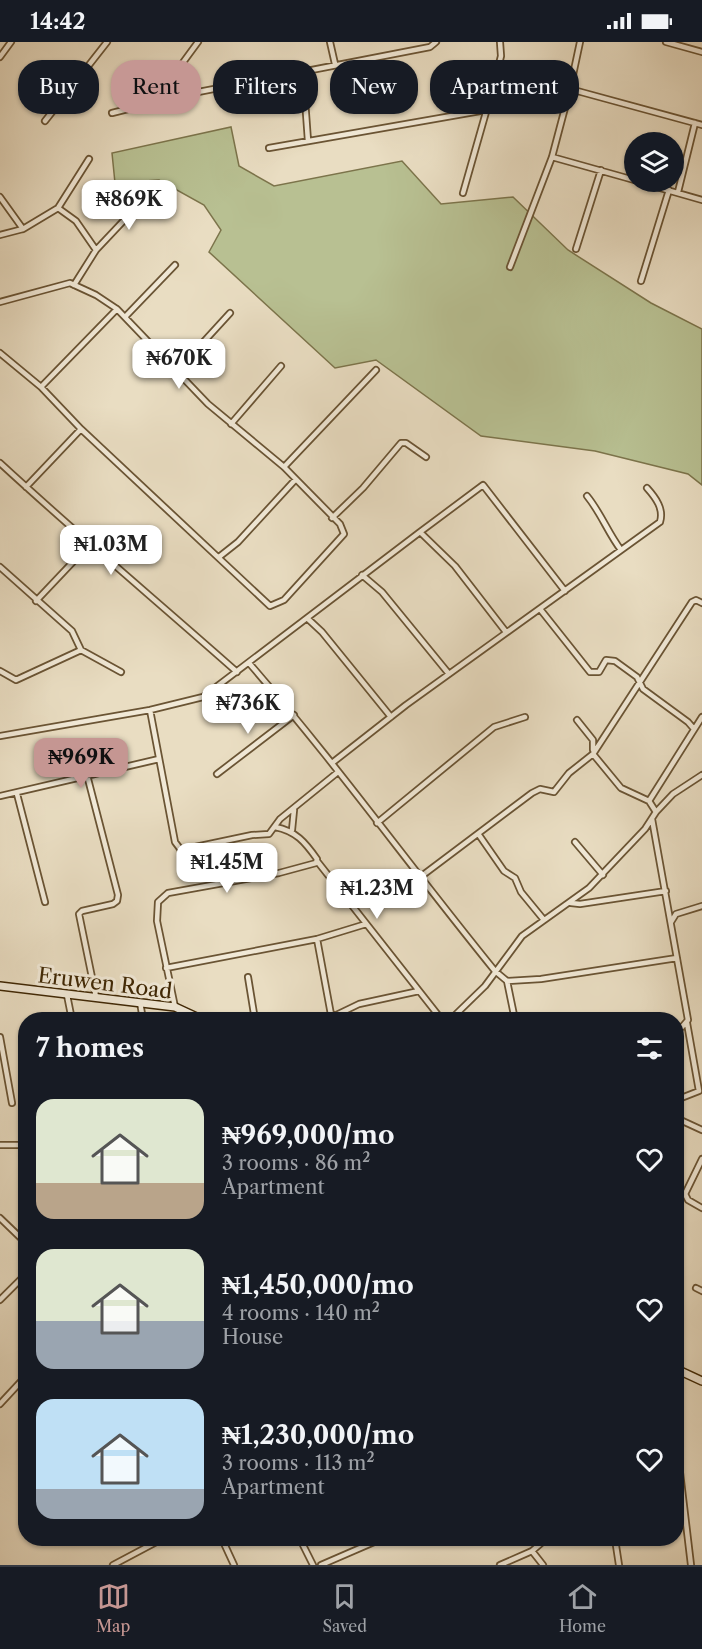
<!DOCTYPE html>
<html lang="en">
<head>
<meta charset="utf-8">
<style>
	body { margin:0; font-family:"Libre Caslon Text",serif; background:#242831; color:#f1f3f6; height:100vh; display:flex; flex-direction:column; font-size:22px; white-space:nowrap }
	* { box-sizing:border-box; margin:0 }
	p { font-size:20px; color:#9ea1a6 }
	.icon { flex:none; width:33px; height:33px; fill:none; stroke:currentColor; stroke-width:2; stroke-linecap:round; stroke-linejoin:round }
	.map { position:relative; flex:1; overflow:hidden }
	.drawer { position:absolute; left:18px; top:970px; width:666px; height:534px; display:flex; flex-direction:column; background:#171b24; border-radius:24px; box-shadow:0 2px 4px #0004 }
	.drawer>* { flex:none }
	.hud { position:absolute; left:18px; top:18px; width:666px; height:54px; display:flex; gap:12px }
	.buttons { position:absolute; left:624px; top:90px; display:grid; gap:12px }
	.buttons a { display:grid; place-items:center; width:60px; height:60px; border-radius:50%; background:#171b24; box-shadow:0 2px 4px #0004; font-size:30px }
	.price { position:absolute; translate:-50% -51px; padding:0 14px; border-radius:12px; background:#fff; color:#222; font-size:20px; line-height:39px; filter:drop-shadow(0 2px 3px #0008) }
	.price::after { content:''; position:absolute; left:50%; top:36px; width:18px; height:14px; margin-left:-9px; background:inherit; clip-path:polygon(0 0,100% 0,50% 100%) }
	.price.current { background:#c59692; color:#111 }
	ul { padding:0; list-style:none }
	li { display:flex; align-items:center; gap:18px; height:150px; padding:0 18px }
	li span { display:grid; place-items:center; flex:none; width:168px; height:120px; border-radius:18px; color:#555 }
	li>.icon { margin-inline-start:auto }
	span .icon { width:72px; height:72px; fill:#fffc; stroke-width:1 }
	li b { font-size:26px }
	h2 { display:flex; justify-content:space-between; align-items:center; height:72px; padding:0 18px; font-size:26px }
	.pill { padding:0 21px; border-radius:24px; background:#171b24; box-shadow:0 2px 4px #0004; font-size:21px; line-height:54px }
	.pill.current { background:#c59692; color:#111 }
	.status { display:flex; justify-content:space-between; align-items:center; height:42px; padding:0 30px; background:#171b24; direction:ltr }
	.status svg { height:16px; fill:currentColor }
	.tabs { display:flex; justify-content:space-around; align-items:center; height:84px; border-top:2px solid #363941; background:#171b24; font-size:16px; color:#9ea1a6 }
	.tabs a { display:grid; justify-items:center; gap:3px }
	.tabs .current { color:#c59692 }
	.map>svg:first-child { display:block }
	.green { fill:#b8c092; stroke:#7c744b; stroke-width:1.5 }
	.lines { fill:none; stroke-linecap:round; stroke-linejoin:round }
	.street-casing { stroke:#6a5434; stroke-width:8 }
	.secondary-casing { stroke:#3f2704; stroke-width:10 }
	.street { stroke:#f1e9d7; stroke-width:4.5 }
	.secondary { stroke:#f1e9d7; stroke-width:7 }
	.labels { text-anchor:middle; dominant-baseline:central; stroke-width:6; stroke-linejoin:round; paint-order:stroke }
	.street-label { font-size:21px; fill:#3f2704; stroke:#f1e9d7 }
</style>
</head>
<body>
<div class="status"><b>14:42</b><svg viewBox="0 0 49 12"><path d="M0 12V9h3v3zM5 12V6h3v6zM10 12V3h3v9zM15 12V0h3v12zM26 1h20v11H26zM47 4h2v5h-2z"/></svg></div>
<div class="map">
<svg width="702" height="1523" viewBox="0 0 702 1523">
	<rect width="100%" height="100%" fill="#e9ddc2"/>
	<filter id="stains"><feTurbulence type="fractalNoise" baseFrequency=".00333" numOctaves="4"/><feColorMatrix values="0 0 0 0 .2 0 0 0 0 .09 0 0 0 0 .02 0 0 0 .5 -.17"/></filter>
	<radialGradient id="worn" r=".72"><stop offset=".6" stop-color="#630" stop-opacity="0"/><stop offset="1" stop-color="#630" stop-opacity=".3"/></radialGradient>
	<path class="green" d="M231 85 239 124 274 144 402 119 441 162 513 155 568 208 651 261 702 287V443L688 432 595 409 481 394 376 318 335 326 209 210 221 188 204 163 159 138 115 141 112 111Z"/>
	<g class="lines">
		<defs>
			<path id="street" d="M330 0 335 22
				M666 0 702 10
				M0 15 11 0
				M303 30 308 99
				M494 42 566 63
				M570 47 702 83
				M154 60 198 0
				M112 71 188 52 430 5 436 0
				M45 79 107 0
				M269 106 486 68
				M552 115 634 138
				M639 140 702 158
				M678 150 695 81
				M463 151 494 42 501 14 500 0
				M0 155 23 187
				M58 166 76 179 96 208 74 243
				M0 193 23 187 58 166 89 117
				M576 207 601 128
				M96 208 146 155
				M510 225 552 115 570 47 580 0
				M641 239 669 148
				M0 260 70 241 96 253 117 267 208 362 284 425 340 482 344 492 284 558 270 564 81 387 41 345 0 311
				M125 275 175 223
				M176 330 230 271
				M41 345 117 267
				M231 382 281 324
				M0 421C78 493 158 560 237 630
				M284 425 376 328
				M26 445 81 387
				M587 454C601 471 608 491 621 508
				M332 476 363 446 401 401H406L426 415
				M420 490 483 443 565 549
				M219 515 238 500 295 438
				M0 525 72 589 81 608
				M362 533 382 550 449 632
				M36 559 89 503
				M540 567 590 630H599L606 618 615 619 637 635 643 647 688 680 694 687
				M307 576 322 590 391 675
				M249 621C335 720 412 827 495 929L507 939 515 978
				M0 629 16 638 81 608 121 630
				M150 668 175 800 181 808 252 793 269 792 280 777 338 730
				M577 678 593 698V708
				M0 694 150 668 203 655 420 490 455 524 506 590
				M593 712 621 746 649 759 656 770
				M332 721 406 663 660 480C664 467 656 456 647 446
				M217 732 294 673
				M87 733 118 853 117 859 113 862 82 869 79 872 96 955
				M17 752 45 860
				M0 754 159 717
				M649 759 702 675
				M652 777 688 978 682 985 676 986
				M377 781 494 685 525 675
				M292 788 294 768
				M479 793 504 829 515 836 521 850 544 878
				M575 800 603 833
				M317 819 442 978
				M419 836 532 751 540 747 554 750 569 731 593 712 692 560 696 558 702 561
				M571 861 580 862 666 849
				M671 880 676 872 702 864
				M317 897 332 978
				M166 926 317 897 366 882
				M248 935 255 978
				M507 939 541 937 677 916
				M67 953 72 978
				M140 960 143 978
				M175 965 157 879 158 860 168 851 279 831 316 821 317 817C305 800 296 789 275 785
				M332 975 359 962 419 949
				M450 978 485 944 522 894 589 846 645 787 656 770 673 752 702 733
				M0 995 12 1061
				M676 1058 699 1049 687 981
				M676 1076 702 1088
				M0 1103H26
				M702 1117 685 1152 688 1158 702 1166
				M0 1176 26 1201
				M696 1246 702 1249
				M0 1258 26 1232
				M0 1362 26 1334
				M676 1397 691 1523
				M23 1438 26 1436
				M222 1497 234 1523
				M300 1497 313 1523
				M615 1497 619 1523
				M532 1509 546 1497
				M113 1523 162 1497
				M321 1523 381 1497
				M500 1523 532 1509 543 1523"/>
			<path id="secondary" d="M0 944 175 965 203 978
				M676 1327 702 1339"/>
		</defs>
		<use href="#street" class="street-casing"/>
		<use href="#secondary" class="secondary-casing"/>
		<use href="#street" class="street"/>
		<use href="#secondary" class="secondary"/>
	</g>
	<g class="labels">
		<g class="street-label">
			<text transform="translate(105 941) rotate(7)">Eruwen Road</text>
		</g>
	</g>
	<rect width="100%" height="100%" filter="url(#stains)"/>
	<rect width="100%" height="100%" fill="url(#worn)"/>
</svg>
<div class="buttons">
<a><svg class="icon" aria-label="layers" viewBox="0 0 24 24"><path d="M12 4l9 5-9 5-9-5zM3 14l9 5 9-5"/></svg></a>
</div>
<b class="price" style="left:129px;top:189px">₦869K</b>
<b class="price" style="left:179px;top:348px">₦670K</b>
<b class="price" style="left:111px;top:534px">₦1.03M</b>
<b class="price" style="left:248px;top:693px">₦736K</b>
<b class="price current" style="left:81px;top:747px">₦969K</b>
<b class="price" style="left:227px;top:852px">₦1.45M</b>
<b class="price" style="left:377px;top:878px">₦1.23M</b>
<div class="hud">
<a class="pill">Buy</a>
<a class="pill current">Rent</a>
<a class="pill">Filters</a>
<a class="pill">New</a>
<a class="pill">Apartment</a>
</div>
<section class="drawer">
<h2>7 homes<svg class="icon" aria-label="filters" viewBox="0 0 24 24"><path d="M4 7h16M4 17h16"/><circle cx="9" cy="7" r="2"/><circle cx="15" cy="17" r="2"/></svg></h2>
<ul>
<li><span style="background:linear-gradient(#dfe7d0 70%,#b9a48a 0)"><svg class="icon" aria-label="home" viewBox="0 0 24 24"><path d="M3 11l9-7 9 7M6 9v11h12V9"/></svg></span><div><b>₦969,000/mo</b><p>3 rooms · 86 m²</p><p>Apartment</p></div><svg class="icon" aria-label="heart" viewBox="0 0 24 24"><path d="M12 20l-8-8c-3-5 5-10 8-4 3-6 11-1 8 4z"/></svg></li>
<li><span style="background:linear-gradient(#dfe7d0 60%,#9aa5b1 0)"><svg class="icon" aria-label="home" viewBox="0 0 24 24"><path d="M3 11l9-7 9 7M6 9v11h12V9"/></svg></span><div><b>₦1,450,000/mo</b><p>4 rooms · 140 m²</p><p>House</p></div><svg class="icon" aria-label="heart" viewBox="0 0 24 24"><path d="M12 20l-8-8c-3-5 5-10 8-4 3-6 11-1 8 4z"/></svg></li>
<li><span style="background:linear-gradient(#bfe0f5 75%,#9aa5b1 0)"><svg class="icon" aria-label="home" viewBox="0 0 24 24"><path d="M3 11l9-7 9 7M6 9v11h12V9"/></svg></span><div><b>₦1,230,000/mo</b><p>3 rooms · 113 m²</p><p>Apartment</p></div><svg class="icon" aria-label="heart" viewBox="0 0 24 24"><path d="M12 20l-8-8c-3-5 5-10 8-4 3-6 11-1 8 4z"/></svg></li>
</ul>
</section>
</div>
<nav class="tabs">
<a class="current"><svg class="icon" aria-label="map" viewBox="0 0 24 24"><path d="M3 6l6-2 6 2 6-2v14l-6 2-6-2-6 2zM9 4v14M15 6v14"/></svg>Map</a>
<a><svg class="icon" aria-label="saved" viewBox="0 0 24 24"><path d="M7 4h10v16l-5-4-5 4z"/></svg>Saved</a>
<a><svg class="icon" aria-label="home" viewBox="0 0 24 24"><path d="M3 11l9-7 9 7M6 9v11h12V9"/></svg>Home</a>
</nav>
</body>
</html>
